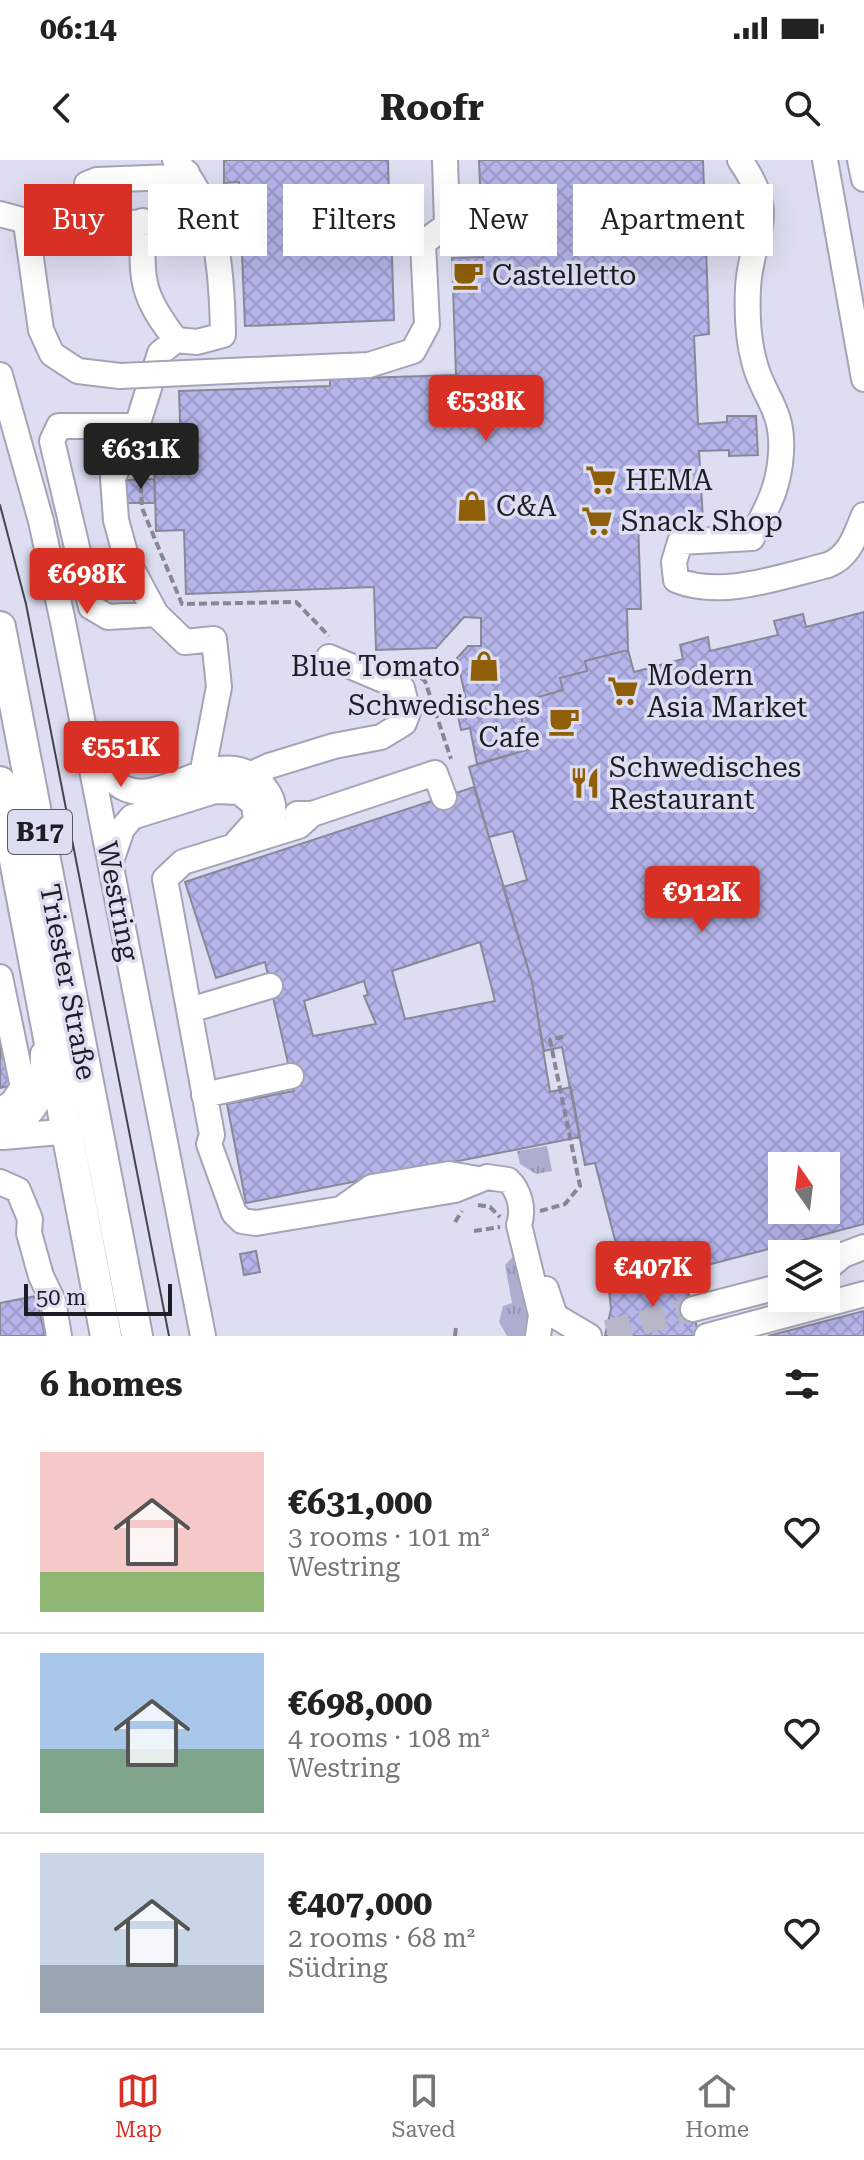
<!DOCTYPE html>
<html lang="en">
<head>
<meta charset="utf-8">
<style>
	body { margin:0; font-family:"Roboto Serif",serif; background:#f2f2f2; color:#222; height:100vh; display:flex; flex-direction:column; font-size:30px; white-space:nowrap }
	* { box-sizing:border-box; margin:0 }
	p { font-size:26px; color:#767676 }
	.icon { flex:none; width:44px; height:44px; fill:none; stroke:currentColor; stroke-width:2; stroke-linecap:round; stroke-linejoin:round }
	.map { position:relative; height:1176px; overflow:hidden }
	.side { display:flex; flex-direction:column; background:#fff; flex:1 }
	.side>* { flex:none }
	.hud { position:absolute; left:24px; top:24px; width:816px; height:72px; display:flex; gap:16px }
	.needle { width:52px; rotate:346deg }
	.controls { position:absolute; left:768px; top:992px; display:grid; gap:16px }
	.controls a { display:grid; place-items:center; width:72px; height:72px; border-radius:0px; background:#fff; box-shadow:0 8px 32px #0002; font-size:40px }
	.scale { position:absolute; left:24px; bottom:20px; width:148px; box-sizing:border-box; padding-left:8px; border:4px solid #1d1d24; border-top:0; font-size:22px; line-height:28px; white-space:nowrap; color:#1d1d24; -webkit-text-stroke:6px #dddef1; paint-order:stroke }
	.price { position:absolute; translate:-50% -68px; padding:0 18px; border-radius:8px; background:#d93025; color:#fff; font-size:26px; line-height:52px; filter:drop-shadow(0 2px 4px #0008) }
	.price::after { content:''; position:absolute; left:50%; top:48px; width:24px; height:18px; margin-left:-12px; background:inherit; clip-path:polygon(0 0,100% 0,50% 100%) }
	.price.current { background:#222; color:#fff }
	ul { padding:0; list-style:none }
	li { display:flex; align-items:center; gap:24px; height:200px; padding:0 40px }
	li+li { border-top:2px solid #e0e0e0 }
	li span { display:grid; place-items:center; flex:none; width:224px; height:160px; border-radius:0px; color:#555 }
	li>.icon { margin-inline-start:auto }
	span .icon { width:96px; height:96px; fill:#fffc; stroke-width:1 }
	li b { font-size:34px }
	h2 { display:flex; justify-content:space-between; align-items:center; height:96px; padding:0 40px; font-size:34px }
	.tag { padding:0 28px; border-radius:0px; background:#fff; box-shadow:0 8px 32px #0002; font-size:28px; line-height:72px }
	.tag.current { background:#d93025; color:#fff }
	.status { display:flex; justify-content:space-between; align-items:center; height:56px; padding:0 40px; background:#fff; direction:ltr }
	.status svg { height:22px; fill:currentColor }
	header { display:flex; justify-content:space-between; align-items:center; height:104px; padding:0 40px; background:#fff; font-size:36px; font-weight:700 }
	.tab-bar { display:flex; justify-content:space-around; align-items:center; height:112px; border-top:2px solid #e0e0e0; background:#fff; font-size:22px; color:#767676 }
	.tab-bar a { display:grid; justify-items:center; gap:4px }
	.tab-bar .current { color:#d93025 }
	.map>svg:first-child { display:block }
	.grass { fill:url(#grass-tufts) }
	.building { fill:url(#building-cross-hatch); stroke:#889; stroke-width:2; fill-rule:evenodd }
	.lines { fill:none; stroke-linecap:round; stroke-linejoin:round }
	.minor-tunnel { stroke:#b7b7c8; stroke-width:24; stroke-dasharray:24 12; stroke-linecap:butt }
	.minor-casing { stroke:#a4a4b6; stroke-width:28 }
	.major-casing { stroke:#a4a4b6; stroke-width:34 }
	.path { stroke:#868694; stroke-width:4; stroke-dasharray:8 4; stroke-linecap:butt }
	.minor { stroke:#fff; stroke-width:24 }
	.major { stroke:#fff; stroke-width:30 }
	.tram { stroke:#44454e; stroke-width:2 }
	.minor-bridge-casing { stroke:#a4a4b6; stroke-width:28; stroke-linecap:butt }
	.minor-bridge { stroke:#fff; stroke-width:24 }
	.labels { text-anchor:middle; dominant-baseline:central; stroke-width:7; stroke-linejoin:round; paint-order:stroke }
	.shield { fill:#dddef1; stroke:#575762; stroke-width:2 }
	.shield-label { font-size:26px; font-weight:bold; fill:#1d1d24 }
	.poi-label { font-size:28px; fill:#1d1d24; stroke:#dddef1; text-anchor:start }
	.street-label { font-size:28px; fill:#1d1d24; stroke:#dddef1 }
</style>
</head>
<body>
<div class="status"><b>06:14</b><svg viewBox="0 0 49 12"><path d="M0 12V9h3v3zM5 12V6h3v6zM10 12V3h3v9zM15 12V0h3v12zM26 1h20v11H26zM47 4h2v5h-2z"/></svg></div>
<header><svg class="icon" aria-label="back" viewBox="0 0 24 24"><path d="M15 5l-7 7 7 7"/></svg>Roofr<svg class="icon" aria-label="search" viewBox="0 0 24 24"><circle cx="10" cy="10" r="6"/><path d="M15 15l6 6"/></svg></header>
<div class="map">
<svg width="864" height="1176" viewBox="0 0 864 1176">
	<defs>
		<pattern id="grass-tufts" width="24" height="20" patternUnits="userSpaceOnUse" patternTransform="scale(2)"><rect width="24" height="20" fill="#adaecf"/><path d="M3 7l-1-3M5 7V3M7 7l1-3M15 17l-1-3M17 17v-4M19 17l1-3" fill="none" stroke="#9495b2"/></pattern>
		<pattern id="building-cross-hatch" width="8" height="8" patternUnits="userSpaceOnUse" patternTransform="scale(2)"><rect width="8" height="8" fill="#b5b5eb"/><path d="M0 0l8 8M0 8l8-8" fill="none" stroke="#9b9bc9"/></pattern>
	</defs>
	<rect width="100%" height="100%" fill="#dddef1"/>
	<path class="grass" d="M547 986 552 1011 536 1014 520 1004 517 991Z
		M520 1089 534 1161 531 1176H507L499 1162 503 1146 512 1143 505 1105Z"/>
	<path class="building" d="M224 0H388L389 39 404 38 405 66 391 67 394 160 245 166 239 22 224 23Z
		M479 0H703L709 174 694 176 698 264 727 262V256H756L758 295 729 296V290L699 291 703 360H638L641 449H627L628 490 585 501 587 511 560 518 563 530 517 543 530 589 477 604 470 568 461 570 455 542 466 540 457 498 468 486H481V458L464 457 436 488 376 490 374 427 186 434 184 370 156 371 154 295 181 294 179 231 330 226V219L456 215 452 98 483 97Z
		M154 319 155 343H127L126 320Z
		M864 452V1064L627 1126 595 1003 585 1005 562 887 544 891 532 822 503 727 527 720 513 671 489 677 469 607 530 589 517 543 563 530 560 518 587 511 585 501 628 490 634 512 683 499 680 485 708 477 710 491 778 475 774 461 803 454 806 467ZM782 1006H826V1050H782Z
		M474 627 532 822 550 932 571 927 580 977 246 1043 227 944 294 931 291 916 265 802 216 818 185 722ZM480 782 495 841 405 859 392 811ZM364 821 368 835 364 836 376 864 313 876 304 841Z
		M0 861 13 925 0 928Z
		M256 1091 260 1112 244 1115 240 1094Z
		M683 1111 699 1176H605L611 1149 609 1130Z
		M36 1136 45 1176H0V1143Z
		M864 1151V1176H768Z"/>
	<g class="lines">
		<path class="minor-tunnel" d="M607 1172 693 1149"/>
		<defs>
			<path id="minor" d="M740 0C780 58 751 72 748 128 747 150 748 179 754 201 762 236 784 248 781 293 779 329 767 347 752 378L680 382 674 402 676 420C722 439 783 416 828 405 850 396 855 376 864 355
				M825 0 864 219
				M860 0 864 19
				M0 54 45 66 209 60
				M143 61C142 120 139 132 176 180L197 182 223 175C222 115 219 46 175 0
				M26 63 41 170 52 194 78 211 120 216
				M84 63 87 24 97 20 173 17 187 13
				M176 180 160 193 137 266 113 318 116 360 127 400 156 454 185 482 214 479 219 527 202 615
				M275 209 369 205 413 191 427 165 423 83 447 65 445 0
				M0 215 41 361 63 462 203 1176
				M137 266H59L52 281 91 447 108 457 156 454
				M100 589C106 604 108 622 126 629 168 646 225 576 265 628 277 643 275 659 267 675
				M217 631 239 632 254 644 256 661 237 682
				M297 654H312L435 613 444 637
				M312 654 299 666 183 702 165 719 212 975 209 984 234 1053 242 1061 256 1063 455 1030 487 1017 508 1020C520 1031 524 1050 519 1065L541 1155 538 1176
				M111 701 122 669 132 657 215 631 269 606 334 586 381 577 404 563 408 552 402 528 329 497
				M0 817 23 927 12 943 0 951
				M190 850 270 826
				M204 935 291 916
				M0 974C41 952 43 939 43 894
				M3 977 82 970
				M0 1022 18 1030 30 1059 29 1073 41 1116 53 1141 59 1176
				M345 1046 372 1027 449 1014 478 1019
				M826 1109 843 1095 864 1087
				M546 1129 555 1156 589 1176
				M693 1149 782 1126
				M707 1176 864 1134"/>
			<path id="major" d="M0 467 137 1176
				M0 622 106 1176"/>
		</defs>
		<use href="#minor" class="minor-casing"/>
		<use href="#major" class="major-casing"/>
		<path class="path" d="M140 313 142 348 182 444 296 442 329 476
			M421 518 425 521 451 599
			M478 1045 490 1047 500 1057
			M540 1051 565 1044 580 1026 550 880 566 876
			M455 1062 462 1051
			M474 1071 500 1067
			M455 1176 456 1167"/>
		<use href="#minor" class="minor"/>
		<use href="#major" class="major"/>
		<path class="tram" d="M0 345 26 444 169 1176"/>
		<defs>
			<path id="minor-bridge" d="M120 216 275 209"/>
		</defs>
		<use href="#minor-bridge" class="minor-bridge-casing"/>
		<use href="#minor-bridge" class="minor-bridge"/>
	</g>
	<defs>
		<symbol id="cafe-bare" viewBox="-9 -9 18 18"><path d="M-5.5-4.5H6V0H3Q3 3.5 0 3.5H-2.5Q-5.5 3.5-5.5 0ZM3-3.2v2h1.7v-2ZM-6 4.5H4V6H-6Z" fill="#8e5f08" stroke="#dddef1" stroke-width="2.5" paint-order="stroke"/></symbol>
		<symbol id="supermarket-bare" viewBox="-9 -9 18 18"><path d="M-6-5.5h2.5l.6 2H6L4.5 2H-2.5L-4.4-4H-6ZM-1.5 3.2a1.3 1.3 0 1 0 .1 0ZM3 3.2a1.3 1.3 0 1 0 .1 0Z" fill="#8e5f08" stroke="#dddef1" stroke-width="2.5" paint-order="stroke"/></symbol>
		<symbol id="shop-bare" viewBox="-9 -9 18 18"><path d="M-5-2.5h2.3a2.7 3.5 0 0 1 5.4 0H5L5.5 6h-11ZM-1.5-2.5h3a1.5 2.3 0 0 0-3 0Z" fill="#8e5f08" stroke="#dddef1" stroke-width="2.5" paint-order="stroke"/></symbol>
		<symbol id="restaurant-bare" viewBox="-9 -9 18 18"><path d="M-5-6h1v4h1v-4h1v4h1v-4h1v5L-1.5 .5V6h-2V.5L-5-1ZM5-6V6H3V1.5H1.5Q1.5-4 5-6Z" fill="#8e5f08" stroke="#dddef1" stroke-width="2.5" paint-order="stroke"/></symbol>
	</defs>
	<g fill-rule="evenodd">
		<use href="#cafe-bare" x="446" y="93" width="44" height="44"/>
		<use href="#supermarket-bare" x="579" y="298" width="44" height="44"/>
		<use href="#shop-bare" x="450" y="324" width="44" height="44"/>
		<use href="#supermarket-bare" x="575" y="339" width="44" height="44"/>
		<use href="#shop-bare" x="462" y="484" width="44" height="44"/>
		<use href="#supermarket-bare" x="601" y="509" width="44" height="44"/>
		<use href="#cafe-bare" x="542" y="539" width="44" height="44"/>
		<use href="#restaurant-bare" x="563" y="601" width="44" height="44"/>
	</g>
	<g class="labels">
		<rect class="shield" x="8" y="650" width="64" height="44" rx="6"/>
		<g class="shield-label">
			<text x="40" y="672">B17</text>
		</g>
		<g class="poi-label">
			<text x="492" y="115">Castelletto</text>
			<text x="625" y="320">HEMA</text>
			<text x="496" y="346">C&amp;A</text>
			<text x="621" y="361">Snack Shop</text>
			<text x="460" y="506" text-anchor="end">Blue Tomato</text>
			<text x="647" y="515">Modern<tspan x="647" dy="32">Asia Market</tspan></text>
			<text x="540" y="545" text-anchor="end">Schwedisches<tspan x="540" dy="32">Cafe</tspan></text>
			<text x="609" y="607">Schwedisches<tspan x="609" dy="32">Restaurant</tspan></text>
		</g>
		<g class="street-label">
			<text transform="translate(118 741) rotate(79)">Westring</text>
			<text transform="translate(68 822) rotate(79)">Triester Straße</text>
		</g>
	</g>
</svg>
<div class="controls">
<a><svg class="needle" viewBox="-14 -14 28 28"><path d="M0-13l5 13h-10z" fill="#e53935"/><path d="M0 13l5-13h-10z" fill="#767676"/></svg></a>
<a><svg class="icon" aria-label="layers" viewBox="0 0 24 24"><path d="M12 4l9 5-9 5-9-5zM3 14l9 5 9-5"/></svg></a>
</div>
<div class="scale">50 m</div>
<b class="price" style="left:486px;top:283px">€538K</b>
<b class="price current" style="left:141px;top:331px">€631K</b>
<b class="price" style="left:87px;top:456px">€698K</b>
<b class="price" style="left:121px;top:629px">€551K</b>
<b class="price" style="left:702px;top:774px">€912K</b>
<b class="price" style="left:653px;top:1149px">€407K</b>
<div class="hud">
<a class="tag current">Buy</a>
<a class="tag">Rent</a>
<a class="tag">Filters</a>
<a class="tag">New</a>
<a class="tag">Apartment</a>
</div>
</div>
<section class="side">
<h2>6 homes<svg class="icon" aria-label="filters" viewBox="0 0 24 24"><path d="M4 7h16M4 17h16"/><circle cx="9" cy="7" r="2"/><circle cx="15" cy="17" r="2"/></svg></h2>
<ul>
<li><span style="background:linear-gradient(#f6c9c9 75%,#8fb573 0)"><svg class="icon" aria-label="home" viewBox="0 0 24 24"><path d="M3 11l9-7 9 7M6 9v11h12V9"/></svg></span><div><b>€631,000</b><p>3 rooms · 101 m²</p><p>Westring</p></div><svg class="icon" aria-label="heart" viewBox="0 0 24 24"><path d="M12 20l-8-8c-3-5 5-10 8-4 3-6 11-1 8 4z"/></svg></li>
<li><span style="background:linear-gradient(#a9c7e8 60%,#7fa58c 0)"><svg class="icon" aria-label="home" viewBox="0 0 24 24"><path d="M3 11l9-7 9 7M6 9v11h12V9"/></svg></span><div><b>€698,000</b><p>4 rooms · 108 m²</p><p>Westring</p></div><svg class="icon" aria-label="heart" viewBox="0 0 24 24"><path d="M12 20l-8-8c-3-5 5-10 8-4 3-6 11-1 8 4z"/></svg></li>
<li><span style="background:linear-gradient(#c9d6e8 70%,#9aa5b1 0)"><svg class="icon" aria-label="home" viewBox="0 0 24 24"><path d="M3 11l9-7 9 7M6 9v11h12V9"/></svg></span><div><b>€407,000</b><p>2 rooms · 68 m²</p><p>Südring</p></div><svg class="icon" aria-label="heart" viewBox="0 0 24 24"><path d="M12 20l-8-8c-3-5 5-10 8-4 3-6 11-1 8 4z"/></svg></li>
</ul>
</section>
<nav class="tab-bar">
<a class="current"><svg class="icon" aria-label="map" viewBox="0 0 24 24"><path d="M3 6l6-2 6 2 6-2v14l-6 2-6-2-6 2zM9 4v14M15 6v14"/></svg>Map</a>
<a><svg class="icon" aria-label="saved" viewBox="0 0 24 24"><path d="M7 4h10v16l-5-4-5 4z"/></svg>Saved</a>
<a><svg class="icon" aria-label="home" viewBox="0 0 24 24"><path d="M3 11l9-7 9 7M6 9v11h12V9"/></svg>Home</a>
</nav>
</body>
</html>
